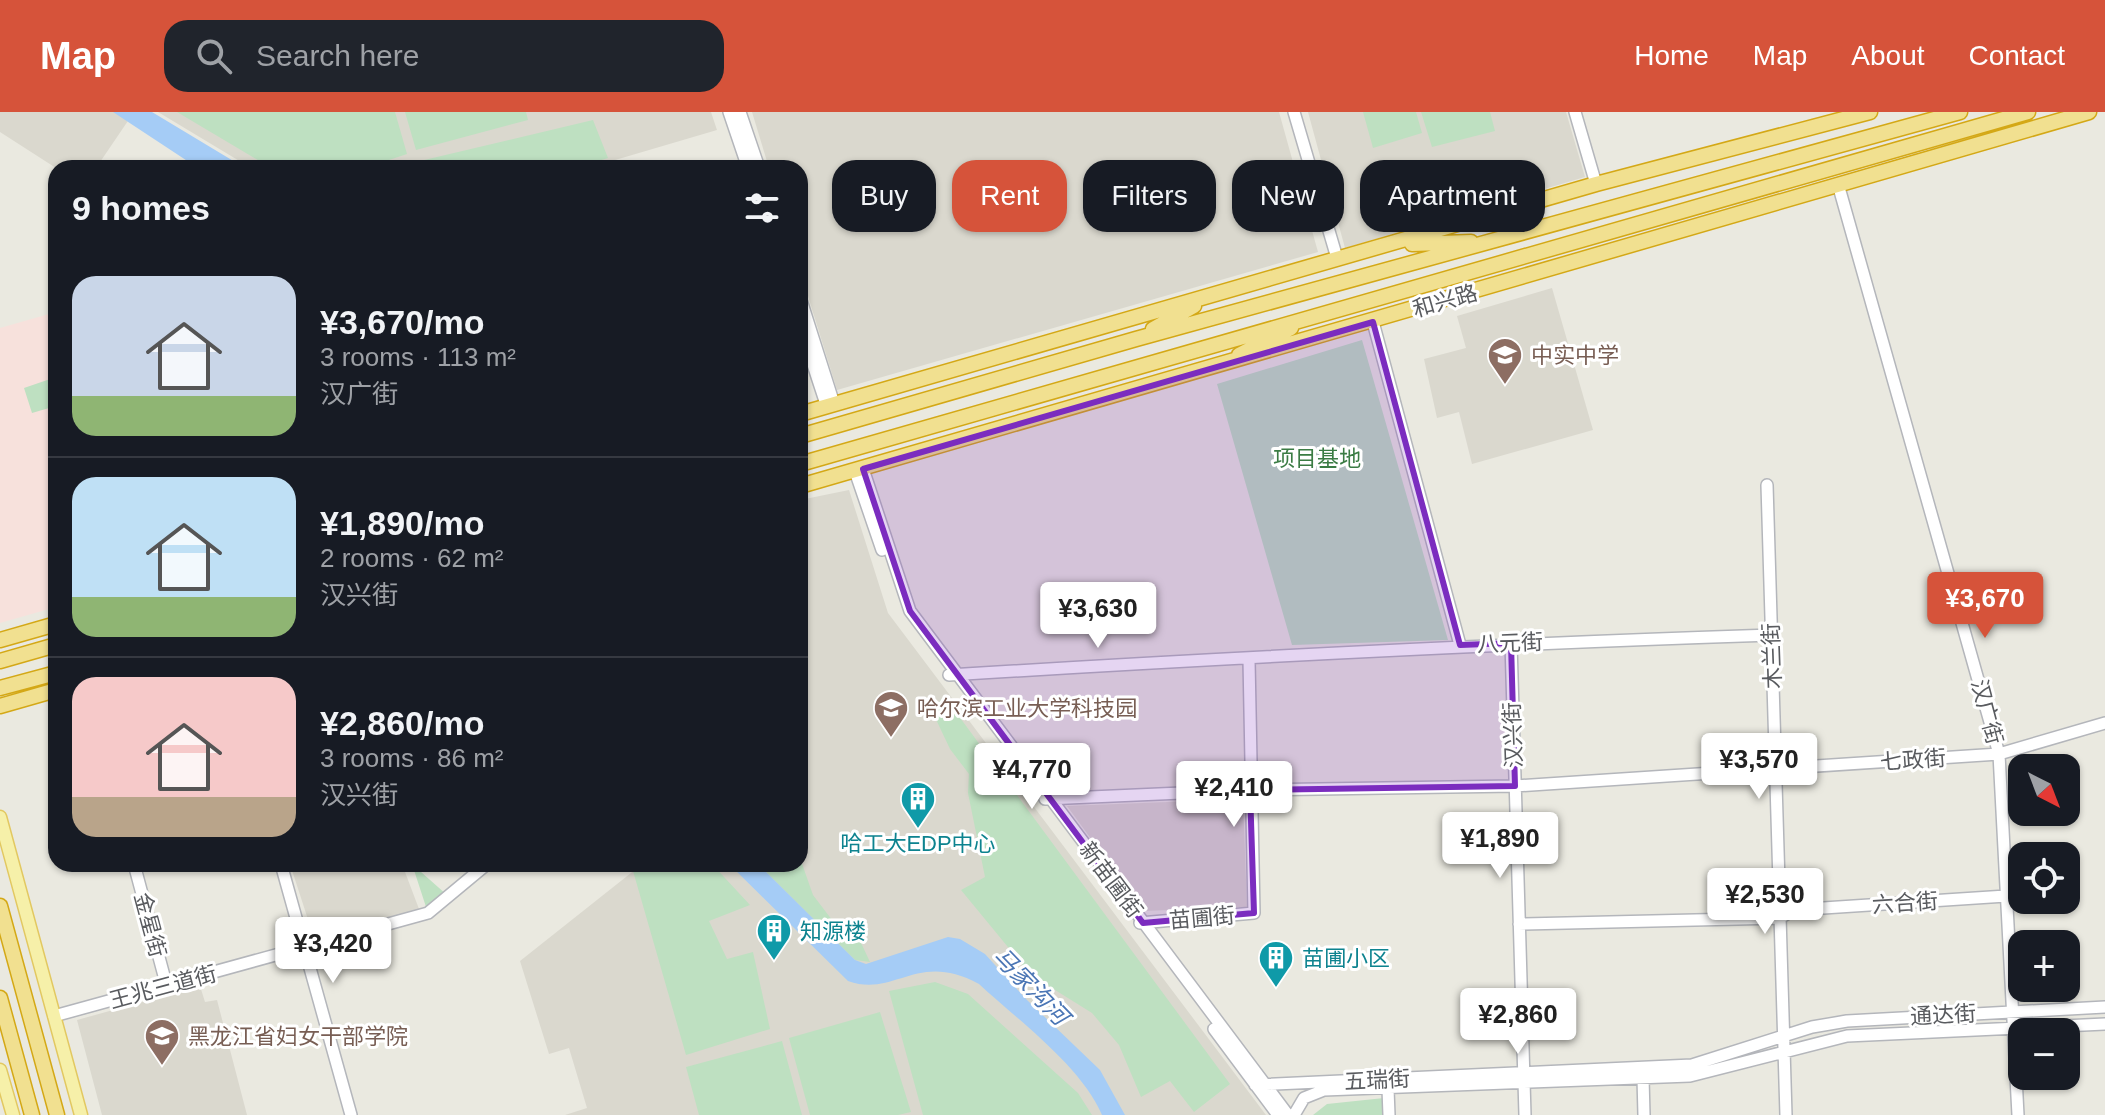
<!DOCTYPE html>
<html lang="en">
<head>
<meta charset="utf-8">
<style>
	body { margin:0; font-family:Arial,"Noto Sans SC",sans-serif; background:#20242c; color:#f1f3f6; height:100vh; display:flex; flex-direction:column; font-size:30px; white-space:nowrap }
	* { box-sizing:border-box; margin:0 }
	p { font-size:26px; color:#9ea1a6 }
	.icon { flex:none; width:44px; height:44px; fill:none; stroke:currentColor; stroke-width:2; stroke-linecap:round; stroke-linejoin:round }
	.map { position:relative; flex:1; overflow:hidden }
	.drawer { position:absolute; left:48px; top:48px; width:760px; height:712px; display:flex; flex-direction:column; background:#171b24; border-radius:24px; box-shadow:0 2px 6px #0004 }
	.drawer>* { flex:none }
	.banner { position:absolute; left:832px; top:48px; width:760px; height:72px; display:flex; gap:16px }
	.needle { width:52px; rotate:138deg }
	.controls { position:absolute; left:2008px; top:642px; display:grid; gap:16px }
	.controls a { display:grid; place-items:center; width:72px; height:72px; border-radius:16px; background:#171b24; box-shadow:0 2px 6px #0004; font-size:40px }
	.price { position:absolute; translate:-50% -68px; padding:0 18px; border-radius:8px; background:#fff; color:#222; font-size:26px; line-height:52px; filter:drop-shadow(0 2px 4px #0008) }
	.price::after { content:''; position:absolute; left:50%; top:48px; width:24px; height:18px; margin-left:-12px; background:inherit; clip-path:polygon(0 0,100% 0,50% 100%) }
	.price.current { background:#d6533a; color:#fff }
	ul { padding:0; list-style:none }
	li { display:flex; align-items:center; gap:24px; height:200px; padding:0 24px }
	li+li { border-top:2px solid #363941 }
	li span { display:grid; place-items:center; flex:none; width:224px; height:160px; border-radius:24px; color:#555 }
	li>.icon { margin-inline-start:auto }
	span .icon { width:96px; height:96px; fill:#fffc; stroke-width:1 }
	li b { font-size:34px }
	h2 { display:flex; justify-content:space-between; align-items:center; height:96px; padding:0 24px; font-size:34px }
	.chip { padding:0 28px; border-radius:24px; background:#171b24; box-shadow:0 2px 6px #0004; font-size:28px; line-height:72px }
	.chip.current { background:#d6533a; color:#fff }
	header { display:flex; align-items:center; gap:48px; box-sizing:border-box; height:112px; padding:0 40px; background:#d6533a; color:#fff }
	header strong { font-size:38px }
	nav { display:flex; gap:44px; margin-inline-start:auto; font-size:28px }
	.search { width:560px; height:72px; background:#20242c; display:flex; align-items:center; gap:20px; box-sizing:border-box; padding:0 28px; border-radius:24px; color:#9ea1a6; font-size:30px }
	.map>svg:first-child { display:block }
	.education { fill:#dad8ce }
	.medical { fill:#f7e1dc }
	.green { fill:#bee0c1 }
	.water { fill:#a5ccf6 }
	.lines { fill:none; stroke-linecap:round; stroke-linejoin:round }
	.secondary-casing { stroke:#b4b6bb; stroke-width:14 }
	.primary-casing { stroke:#e2c861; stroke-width:15 }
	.highway-casing { stroke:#d4a816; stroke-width:17 }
	.secondary { stroke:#fff; stroke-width:11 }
	.primary { stroke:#f6f0a9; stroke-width:12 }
	.highway { stroke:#f1e090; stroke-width:14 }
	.marked { fill:#7b2cbf; fill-opacity:0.2; stroke:#7b2cbf; stroke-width:6; stroke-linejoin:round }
	.labels { text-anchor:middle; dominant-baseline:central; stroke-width:6; stroke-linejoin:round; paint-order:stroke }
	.street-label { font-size:22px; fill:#595b5f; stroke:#fff }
	.education-label { font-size:22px; fill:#785e54; stroke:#fff; text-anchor:start }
	.park-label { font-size:22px; fill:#3b7c44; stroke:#fff }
	.culture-label { font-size:22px; fill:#0d838f; stroke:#fff; text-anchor:start }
	.water-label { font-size:24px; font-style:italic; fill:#4b76b5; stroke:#fff }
</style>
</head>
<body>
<header>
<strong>Map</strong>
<div class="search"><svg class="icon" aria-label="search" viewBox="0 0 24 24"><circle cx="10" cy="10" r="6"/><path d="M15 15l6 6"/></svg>Search here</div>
<nav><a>Home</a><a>Map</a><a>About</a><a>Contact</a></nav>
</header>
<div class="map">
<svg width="2105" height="1003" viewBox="0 0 2105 1003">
	<rect width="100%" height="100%" fill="#eae9e0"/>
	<path class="education" d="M0 0H134L96 56H56L0 20Z
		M158 0H711L717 18 588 56H251Z
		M752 0H1279L1318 140 837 278 800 158V56H769Z
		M1308 0H1566L1585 65 1345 136Z
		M1552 176 1593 318 1472 352 1459 300 1437 306 1424 247 1466 236 1457 204Z
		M849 378 888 501 1266 1003H565L587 996 569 936 549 942 520 849 636 757 633 752H800V388Z
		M1243 687 1247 795 1144 799 1067 694Z
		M290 752H402L419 797 314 826Z
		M200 874 205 890 217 888 247 1003H102L77 908Z"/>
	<path class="medical" d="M56 200V495L0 511V216Z"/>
	<path class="green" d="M177 0H395L407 42 365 56H271Z
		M405 0H526L528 8 416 38Z
		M1363 0H1416L1422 21 1373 36Z
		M1421 0H1490L1495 19 1432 35Z
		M593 8 608 46 585 53V56H422L420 49Z
		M1362 228 1448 528 1292 533 1217 272Z
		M56 265V294L32 301 24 276Z
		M944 584 1230 972 1194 1000 1170 969 1141 985 1119 933 1092 901 1031 863 961 778 985 765 968 681 969 662 950 637 932 599Z
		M800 746 813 783 842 821 855 818 870 850 855 848 758 752H800Z
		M412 752 447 783 428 801Z
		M631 752H712L750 793 709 809 727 847 753 840 770 917 686 943Z
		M935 870 968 882 1078 981 1092 1003H923L889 879Z
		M880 900 911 1000 898 1003H810L789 926Z
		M782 929 802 1003H699L686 955Z
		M1384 986V1003H1313L1327 992Z"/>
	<path class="water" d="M113 0H152L245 56H198Z
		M729 752H758L855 848 866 852 948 825 960 827 985 842 1027 888 1100 958 1125 1003H1102C1081 954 1019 909 979 872 917 838 895 886 848 869Z"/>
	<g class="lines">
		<defs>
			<path id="secondary" d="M729 0 748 56
				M740 0 759 56
				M1294 0 1337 146
				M1575 0 1596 72
				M1838 72 1999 642 2018 1003
				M800 185 834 292
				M1373 210 1460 533
				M800 213 827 295
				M863 357 910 499 1288 1003
				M855 359 882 438
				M1767 373 1786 1003
				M1511 531 1525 1003
				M949 563C1223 546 1497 532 1772 523
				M1045 687 1250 678 1515 674 1999 642 2105 611
				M134 752 167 875
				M281 752 351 1003
				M1140 811 1254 801 1249 548
				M1519 812 1780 806 1793 798 2006 784
				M54 904 428 801 487 752
				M1214 917 1278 1003
				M1643 966 1644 1003
				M1255 973 1692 953 1812 915 1847 909 2105 895
				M1388 977 1389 1003
				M1294 1003 1304 986 1324 978 1690 964 1847 924 2105 912"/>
			<path id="primary" d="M0 705 81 1003
				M0 958 13 1003"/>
			<path id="highway" d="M1412 132 1471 130
				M1153 217 1194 194
				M1239 243 1291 216
				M800 302 1596 72 1870 0
				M800 324 1136 227 1960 0
				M800 352 2028 0
				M800 374 2089 0
				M0 528 56 512
				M0 549 56 533
				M0 576 56 561
				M0 594 56 578
				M0 794 57 1003
				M0 886 32 1003"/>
		</defs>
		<use href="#secondary" class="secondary-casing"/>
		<use href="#primary" class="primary-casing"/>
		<use href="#highway" class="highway-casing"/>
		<use href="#secondary" class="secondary"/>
		<use href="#primary" class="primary"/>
		<use href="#highway" class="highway"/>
	</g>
	<path class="marked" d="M1373 210 1460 533 1511 531 1515 674 1250 678 1254 801 1143 811 910 499 863 357Z"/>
	<defs>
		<symbol id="school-pin" viewBox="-11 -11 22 30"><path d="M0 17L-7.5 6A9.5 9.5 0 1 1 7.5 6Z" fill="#8d6e63" stroke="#fff"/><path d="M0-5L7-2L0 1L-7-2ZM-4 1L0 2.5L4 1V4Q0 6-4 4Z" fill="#fff"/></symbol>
		<symbol id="building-pin" viewBox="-11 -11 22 30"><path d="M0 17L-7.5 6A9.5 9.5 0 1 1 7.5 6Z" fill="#0f9aa8" stroke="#fff"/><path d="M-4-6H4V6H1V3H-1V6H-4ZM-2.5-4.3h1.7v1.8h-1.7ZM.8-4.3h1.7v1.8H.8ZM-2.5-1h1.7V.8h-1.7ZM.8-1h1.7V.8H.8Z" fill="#fff"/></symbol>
		<symbol id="university-pin" viewBox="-11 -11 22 30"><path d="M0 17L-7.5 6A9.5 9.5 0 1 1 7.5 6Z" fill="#8d6e63" stroke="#fff"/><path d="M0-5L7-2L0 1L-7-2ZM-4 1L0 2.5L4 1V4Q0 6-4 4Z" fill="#fff"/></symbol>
	</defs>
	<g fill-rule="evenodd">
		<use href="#school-pin" x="1485" y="223" width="40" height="54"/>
		<use href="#school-pin" x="871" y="576" width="40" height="54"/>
		<use href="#building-pin" x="898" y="667" width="40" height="54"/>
		<use href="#building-pin" x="754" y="799" width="40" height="54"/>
		<use href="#building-pin" x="1256" y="826" width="40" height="54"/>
		<use href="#university-pin" x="142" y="904" width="40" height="54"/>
	</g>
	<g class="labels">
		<g class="street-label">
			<text transform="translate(1445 189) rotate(-16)">和兴路</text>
			<text transform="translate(1510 531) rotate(-2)">八元街</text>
			<text transform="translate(1772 544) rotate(-92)">木兰街</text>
			<text transform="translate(1987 600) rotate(75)">汉广街</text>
			<text transform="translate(1513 623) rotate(-92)">汉兴街</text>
			<text transform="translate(1913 648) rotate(-4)">七政街</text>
			<text transform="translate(1111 768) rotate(53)">新苗圃街</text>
			<text transform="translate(1905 791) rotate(-4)">六合街</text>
			<text transform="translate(1202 806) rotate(-5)">苗圃街</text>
			<text transform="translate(150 813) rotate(75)">金星街</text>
			<text transform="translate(163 875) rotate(-15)">王兆三道街</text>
			<text transform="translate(1943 903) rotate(-3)">通达街</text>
			<text transform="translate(1377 968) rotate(-3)">五瑞街</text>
		</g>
		<g class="education-label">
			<text x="1531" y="243">中实中学</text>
			<text x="917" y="596">哈尔滨工业大学科技园</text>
			<text x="188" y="924">黑龙江省妇女干部学院</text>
		</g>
		<g class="park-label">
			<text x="1317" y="346">项目基地</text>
		</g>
		<g class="culture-label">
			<text x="918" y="731" text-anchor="middle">哈工大EDP中心</text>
			<text x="800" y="819">知源楼</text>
			<text x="1302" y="846">苗圃小区</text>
		</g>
		<g class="water-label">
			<text transform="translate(1031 874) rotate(46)">马家沟河</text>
		</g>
	</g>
</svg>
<div class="controls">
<a><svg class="needle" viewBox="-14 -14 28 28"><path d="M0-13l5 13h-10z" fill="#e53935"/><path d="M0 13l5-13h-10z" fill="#9ea1a6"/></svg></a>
<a><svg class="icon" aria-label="locate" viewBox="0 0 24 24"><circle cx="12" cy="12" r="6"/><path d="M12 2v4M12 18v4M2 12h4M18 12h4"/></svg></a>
<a>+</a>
<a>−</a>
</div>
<b class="price current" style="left:1985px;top:528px">¥3,670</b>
<b class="price" style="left:1098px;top:538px">¥3,630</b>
<b class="price" style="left:1759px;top:689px">¥3,570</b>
<b class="price" style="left:1032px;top:699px">¥4,770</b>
<b class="price" style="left:1234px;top:717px">¥2,410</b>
<b class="price" style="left:1500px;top:768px">¥1,890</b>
<b class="price" style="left:1765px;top:824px">¥2,530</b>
<b class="price" style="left:333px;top:873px">¥3,420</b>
<b class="price" style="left:1518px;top:944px">¥2,860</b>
<div class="banner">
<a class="chip">Buy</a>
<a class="chip current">Rent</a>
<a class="chip">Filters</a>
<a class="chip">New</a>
<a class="chip">Apartment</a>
</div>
<section class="drawer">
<h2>9 homes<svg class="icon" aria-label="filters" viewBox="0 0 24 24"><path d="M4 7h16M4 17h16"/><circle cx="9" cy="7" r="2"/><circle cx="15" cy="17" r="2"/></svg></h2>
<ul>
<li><span style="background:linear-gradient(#c9d6e8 75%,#8fb573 0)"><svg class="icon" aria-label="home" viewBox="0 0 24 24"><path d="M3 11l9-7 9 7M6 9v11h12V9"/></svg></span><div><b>¥3,670/mo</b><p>3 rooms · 113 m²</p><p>汉广街</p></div></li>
<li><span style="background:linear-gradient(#bfe0f5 75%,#8fb573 0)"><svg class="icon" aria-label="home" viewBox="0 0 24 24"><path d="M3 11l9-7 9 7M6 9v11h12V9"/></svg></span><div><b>¥1,890/mo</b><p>2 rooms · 62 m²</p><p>汉兴街</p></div></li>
<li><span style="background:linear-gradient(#f6c9c9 75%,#b9a48a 0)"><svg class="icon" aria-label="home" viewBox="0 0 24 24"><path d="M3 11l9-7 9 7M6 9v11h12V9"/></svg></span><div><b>¥2,860/mo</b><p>3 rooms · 86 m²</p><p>汉兴街</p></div></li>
</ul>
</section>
</div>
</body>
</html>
